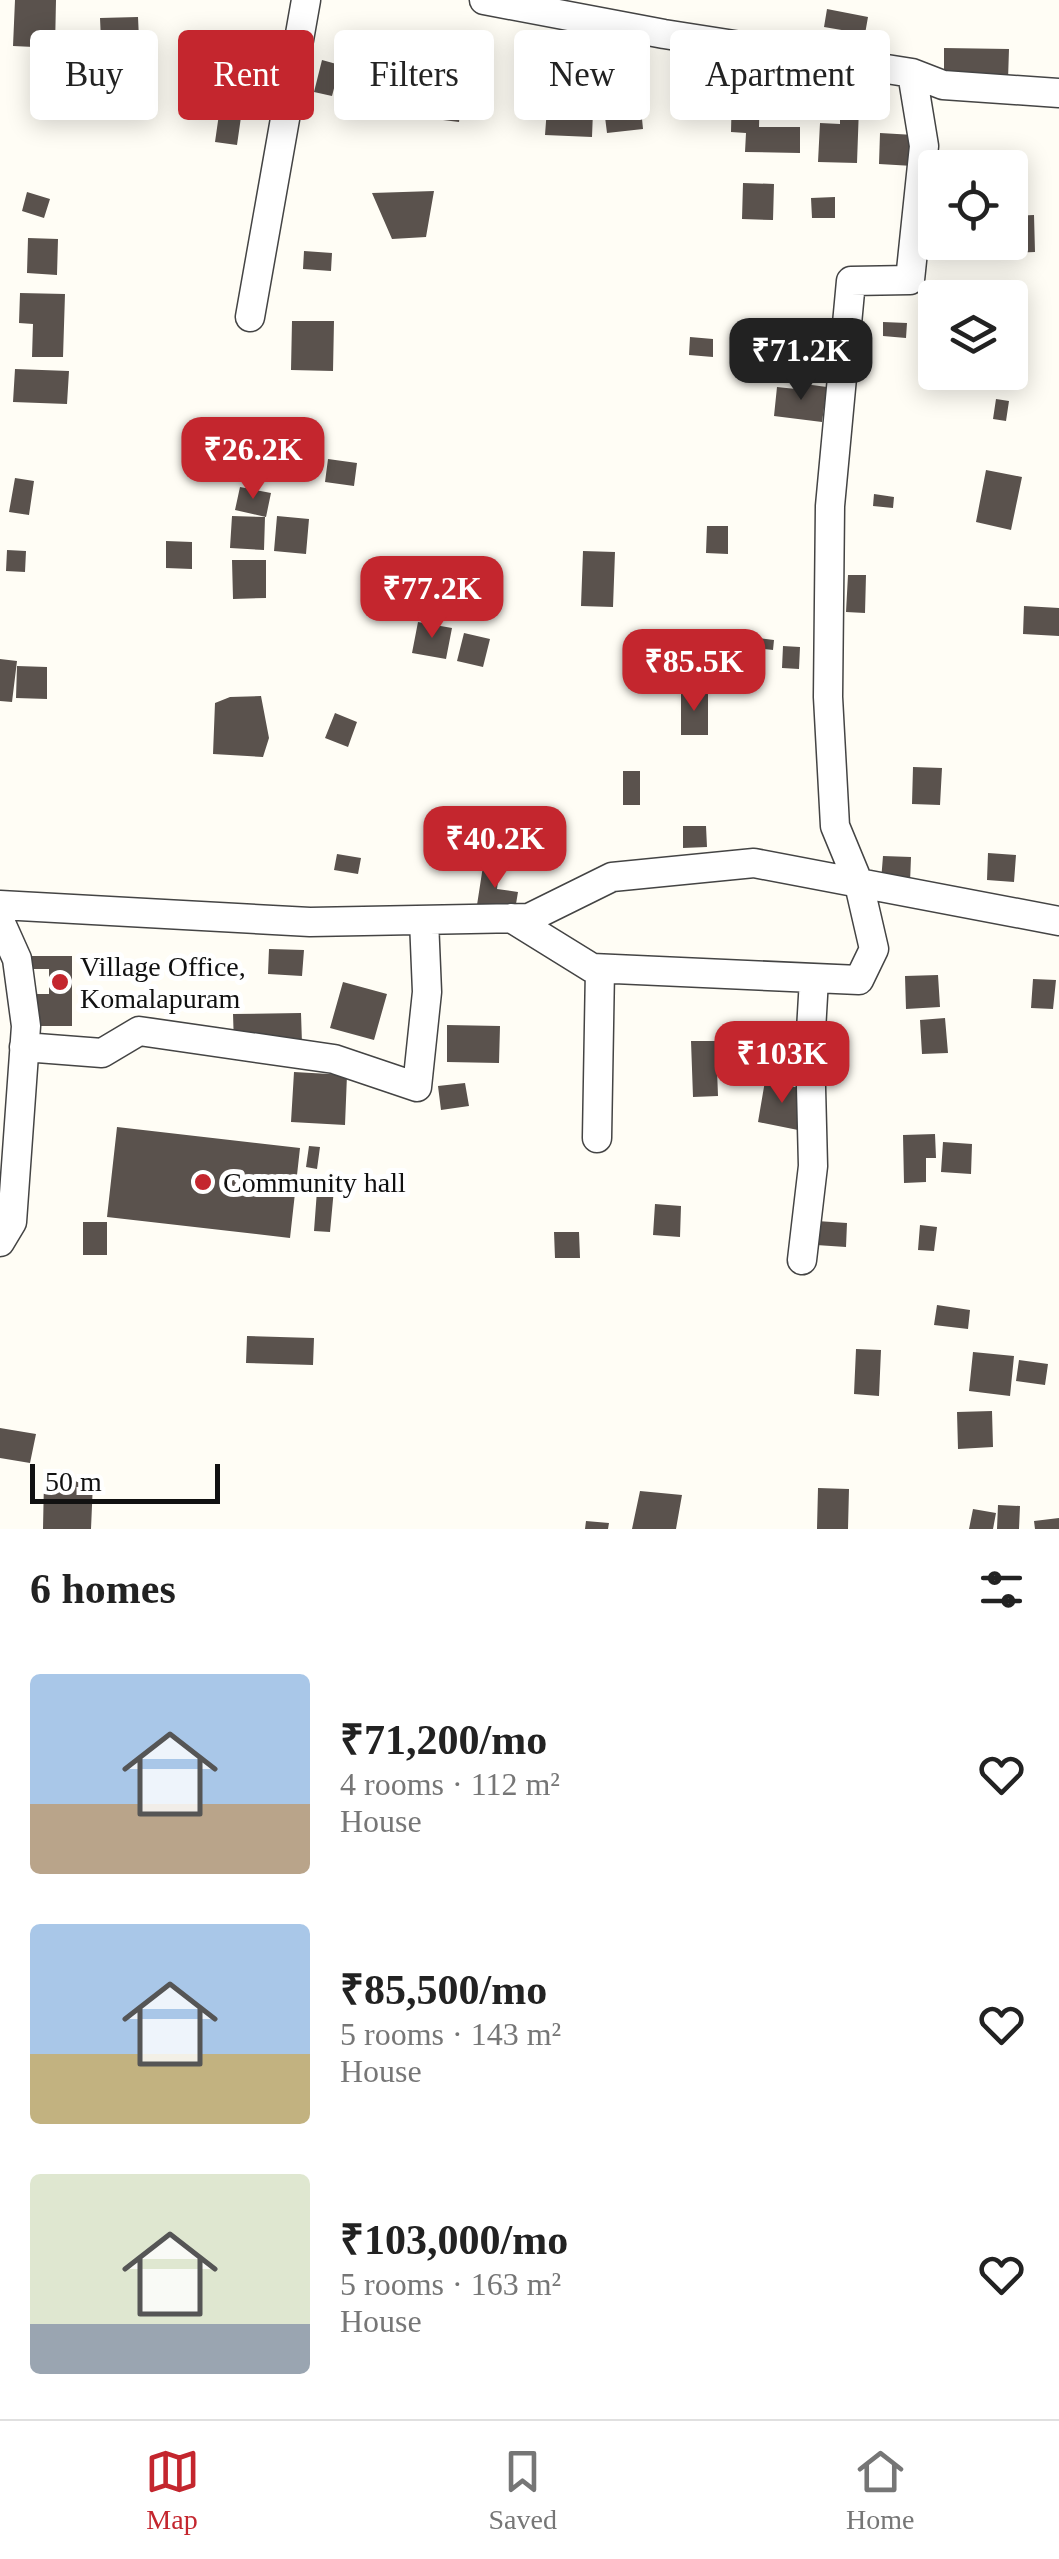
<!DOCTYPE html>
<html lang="en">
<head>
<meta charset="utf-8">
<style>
	body { margin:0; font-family:Georgia,serif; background:#f2f2f2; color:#222; height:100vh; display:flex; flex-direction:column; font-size:38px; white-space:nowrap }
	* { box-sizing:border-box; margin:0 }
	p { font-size:32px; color:#767676 }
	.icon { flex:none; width:55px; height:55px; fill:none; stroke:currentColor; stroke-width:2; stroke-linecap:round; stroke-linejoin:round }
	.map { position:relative; height:1529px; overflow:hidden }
	.side { display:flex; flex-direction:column; background:#fff; flex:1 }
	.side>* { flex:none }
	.banner { position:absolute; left:30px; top:30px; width:1000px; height:90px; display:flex; gap:20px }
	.fabs { position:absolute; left:918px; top:150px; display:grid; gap:20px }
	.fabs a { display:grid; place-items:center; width:110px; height:110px; border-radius:10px; background:#fff; box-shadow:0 5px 25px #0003; font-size:50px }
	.scale { position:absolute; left:30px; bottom:25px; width:190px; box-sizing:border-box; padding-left:10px; border:5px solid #111; border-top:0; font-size:28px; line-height:35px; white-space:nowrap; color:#111; -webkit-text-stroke:8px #fff; paint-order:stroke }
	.price { position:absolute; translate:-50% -85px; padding:0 22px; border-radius:20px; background:#c4262e; color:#fff; font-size:32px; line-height:65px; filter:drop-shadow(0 2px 5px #0008) }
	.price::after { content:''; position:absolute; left:50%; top:60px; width:30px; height:22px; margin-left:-15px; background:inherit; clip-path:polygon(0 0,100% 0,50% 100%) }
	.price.current { background:#222; color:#fff }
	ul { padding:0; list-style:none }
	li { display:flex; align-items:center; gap:30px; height:250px; padding:0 30px }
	li span { display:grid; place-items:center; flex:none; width:280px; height:200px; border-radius:10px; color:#555 }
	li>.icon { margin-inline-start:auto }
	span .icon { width:120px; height:120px; fill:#fffc; stroke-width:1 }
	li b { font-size:42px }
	h2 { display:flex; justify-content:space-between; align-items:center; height:120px; padding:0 30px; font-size:42px }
	.chip { padding:0 35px; border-radius:10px; background:#fff; box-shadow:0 5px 25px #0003; font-size:35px; line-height:90px }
	.chip.current { background:#c4262e; color:#fff }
	.tab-bar { display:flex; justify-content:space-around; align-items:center; height:140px; border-top:2px solid #e0e0e0; background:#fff; font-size:28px; color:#767676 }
	.tab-bar a { display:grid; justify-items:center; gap:5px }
	.tab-bar .current { color:#c4262e }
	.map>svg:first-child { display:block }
	.building { fill:#5a524d }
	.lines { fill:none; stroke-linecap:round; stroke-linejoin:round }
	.street-casing { stroke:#444; stroke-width:31 }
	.street { stroke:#fff; stroke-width:28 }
	.poi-dot { fill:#c4262e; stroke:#fff; stroke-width:4 }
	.labels { text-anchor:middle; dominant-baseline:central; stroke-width:10; stroke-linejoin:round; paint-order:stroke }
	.poi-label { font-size:28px; fill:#111; stroke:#fff; text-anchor:start }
</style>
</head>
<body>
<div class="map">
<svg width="1059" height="1529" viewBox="0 0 1059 1529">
	<rect width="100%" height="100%" fill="#fffdf5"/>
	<path class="building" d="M15 0H56L55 48 13 46Z
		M827 9 868 17 865 34 824 27Z
		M138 17 140 61 102 63 100 18Z
		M944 48 1009 49 1008 80 944 78Z
		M395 51 416 55 407 93 387 88Z
		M322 60 340 65 332 96 314 92Z
		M69 61H90V74L69 75Z
		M425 67 465 71 459 122 419 117Z
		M59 76 103 77 102 118 58 117Z
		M732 89H760L759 127H800V153L745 152 746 133 731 132Z
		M640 98 643 129 607 133 603 101Z
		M840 106 859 107 857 163 818 162 820 123 840 124Z
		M547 108 593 111 592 137 545 135Z
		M219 114 241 117 237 145 215 142Z
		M880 133 914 135 913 166 879 164Z
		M743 183 774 184 773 220 742 219Z
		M434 191 426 237 392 239 372 193Z
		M27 192 50 199 44 218 22 211Z
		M835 197V218H812L811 198Z
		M925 201H935V241H924Z
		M1034 215 1035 252 1013 253V216Z
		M28 238 58 239 57 275 27 273Z
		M304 251 332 253 331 271 303 269Z
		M20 293 65 294 63 357H32L33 324 19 323Z
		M292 321H334L333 371 291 370Z
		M883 322 907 323 906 338 883 336Z
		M690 337 713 339V357L689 355Z
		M15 369 69 371 67 404 13 402Z
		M797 383 827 387 822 422 774 416 777 387 796 389Z
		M996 399 1009 401 1006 421 993 419Z
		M328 459 357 463 354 486 325 482Z
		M986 470 1022 477 1011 530 976 522Z
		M15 478 34 481 29 515 9 512Z
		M240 487 271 493 266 517 235 510Z
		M874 494 894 497 893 508 873 506Z
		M232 516 265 517 264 550 230 548Z
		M277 516 309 519 306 554 274 551Z
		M707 526H728V554L706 553Z
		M166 541 192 542V569L166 568Z
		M7 550 26 551 25 572 6 571Z
		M583 551 615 552 613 607 581 606Z
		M232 560H266V598L233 599Z
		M848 575H866L865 613 846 612Z
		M1024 606 1059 608V636L1023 634Z
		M418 622 452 628 446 659 412 653Z
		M464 633 490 639 483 667 457 661Z
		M750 637 774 640 773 650 749 647Z
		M783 646 800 647 799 669 782 668Z
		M0 659 17 661 12 702 0 701Z
		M17 666 47 667V699L16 698Z
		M681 694H708V735H681Z
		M261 696 269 738 263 757 213 754 215 703 230 697Z
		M335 713 357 722 348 747 325 738Z
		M913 767 942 768 940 805 912 804Z
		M623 771H640V805H623Z
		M683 826H706L707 847 683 848Z
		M988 853 1016 855 1014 882 987 880Z
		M337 854 361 858 358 874 334 870Z
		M883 856 911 857 910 883 881 881Z
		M483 866 500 868 497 889 518 892 515 910 477 905Z
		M269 949 304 950 302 976 268 974Z
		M23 956H72V1026H35V994H49V969H23Z
		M938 975 940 1007 906 1009 905 976Z
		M1033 979 1056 980 1053 1009 1031 1008Z
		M343 982 387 994 374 1040 330 1028Z
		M301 1013 302 1043 234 1045 233 1014Z
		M945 1018 948 1053 922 1054 920 1020Z
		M447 1025 500 1026 499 1063 447 1062Z
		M768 1030 799 1031 798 1066H768Z
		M691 1041H716L718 1096 693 1097Z
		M294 1072 347 1075 345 1125 291 1122Z
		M765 1081 805 1089 798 1130 758 1122Z
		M465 1083 469 1106 441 1110 438 1086Z
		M117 1127 300 1148 290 1238 107 1217Z
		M935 1134 936 1158H926V1182L904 1183 903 1135Z
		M943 1142 972 1144 971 1174 941 1172Z
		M309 1146 320 1147 317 1169 306 1167Z
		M318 1177 335 1178 330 1232 314 1231Z
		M655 1204 681 1206 680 1237 653 1235Z
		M817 1221 847 1223 846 1247 816 1245Z
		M83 1222H107V1255H83Z
		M920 1225 937 1227 934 1251 918 1250Z
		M554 1232H579L580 1258H555Z
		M937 1305 970 1310 968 1329 934 1325Z
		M247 1336 314 1338 313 1365 246 1363Z
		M856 1349 881 1350 879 1396 854 1394Z
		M973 1352 1014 1356 1010 1396 969 1391Z
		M1019 1360 1048 1364 1045 1385 1016 1381Z
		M992 1411 993 1447 958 1449 957 1412Z
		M0 1428 36 1434 30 1463 0 1458Z
		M44 1480 93 1482 91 1529H43Z
		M818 1488 849 1489 848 1529H817Z
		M640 1491 682 1495 676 1529H632Z
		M998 1505 1020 1506 1019 1529H997Z
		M973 1509 996 1513 993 1529H969Z
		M1059 1518V1529H1035L1034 1521Z
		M586 1521 609 1523 608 1529H585Z"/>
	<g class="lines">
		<defs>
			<path id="street" d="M484 0 664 34 912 73 943 85 1059 93
				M250 317 306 0
				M0 905 310 922 529 918 612 877 754 863 1059 921
				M511 918 592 968 859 980 874 949 859 884 835 826 828 697 830 506 851 281 910 280 924 146 912 73
				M0 921 17 959 26 1026 12 1222 0 1242
				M24 1047 102 1053 139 1031 334 1059 417 1087 427 992 424 920
				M597 1138 600 969
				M802 1260 813 1166 810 1048 814 979"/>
		</defs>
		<use href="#street" class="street-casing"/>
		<use href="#street" class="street"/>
	</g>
	<g class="poi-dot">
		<circle cx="60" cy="982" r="10"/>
		<circle cx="203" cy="1182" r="10"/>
	</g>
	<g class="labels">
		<g class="poi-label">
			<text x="80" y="966">Village Office,<tspan x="80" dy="32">Komalapuram</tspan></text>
			<text x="223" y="1182">Community hall</text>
		</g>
	</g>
</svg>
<div class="fabs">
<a><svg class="icon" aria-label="locate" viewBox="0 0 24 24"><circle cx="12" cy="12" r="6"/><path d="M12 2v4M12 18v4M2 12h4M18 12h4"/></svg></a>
<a><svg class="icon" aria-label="layers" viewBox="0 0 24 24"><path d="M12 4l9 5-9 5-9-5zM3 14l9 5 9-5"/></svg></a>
</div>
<div class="scale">50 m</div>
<b class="price current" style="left:801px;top:403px">₹71.2K</b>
<b class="price" style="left:253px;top:502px">₹26.2K</b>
<b class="price" style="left:432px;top:641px">₹77.2K</b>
<b class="price" style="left:694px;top:714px">₹85.5K</b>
<b class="price" style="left:495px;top:891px">₹40.2K</b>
<b class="price" style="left:782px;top:1106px">₹103K</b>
<div class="banner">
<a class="chip">Buy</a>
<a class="chip current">Rent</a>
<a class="chip">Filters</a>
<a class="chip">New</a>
<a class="chip">Apartment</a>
</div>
</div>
<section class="side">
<h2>6 homes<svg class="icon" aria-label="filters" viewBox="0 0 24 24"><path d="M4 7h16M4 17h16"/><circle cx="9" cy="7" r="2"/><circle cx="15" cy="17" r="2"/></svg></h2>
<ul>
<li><span style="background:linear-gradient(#a9c7e8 65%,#b9a48a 0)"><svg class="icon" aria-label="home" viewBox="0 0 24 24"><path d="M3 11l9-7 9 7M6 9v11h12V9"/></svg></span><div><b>₹71,200/mo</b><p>4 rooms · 112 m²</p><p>House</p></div><svg class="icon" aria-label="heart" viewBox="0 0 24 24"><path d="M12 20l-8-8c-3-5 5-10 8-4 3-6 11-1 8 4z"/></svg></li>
<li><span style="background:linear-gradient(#a9c7e8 65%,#c2b280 0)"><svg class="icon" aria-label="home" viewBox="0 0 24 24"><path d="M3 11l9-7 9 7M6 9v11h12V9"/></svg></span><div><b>₹85,500/mo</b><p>5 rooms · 143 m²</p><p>House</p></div><svg class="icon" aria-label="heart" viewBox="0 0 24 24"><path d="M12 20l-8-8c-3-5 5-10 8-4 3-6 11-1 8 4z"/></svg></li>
<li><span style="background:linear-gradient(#dfe7d0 75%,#9aa5b1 0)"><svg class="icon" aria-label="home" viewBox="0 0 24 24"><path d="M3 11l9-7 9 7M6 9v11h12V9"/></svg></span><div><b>₹103,000/mo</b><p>5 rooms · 163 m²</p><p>House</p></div><svg class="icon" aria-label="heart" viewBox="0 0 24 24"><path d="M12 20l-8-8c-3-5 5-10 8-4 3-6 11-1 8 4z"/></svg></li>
</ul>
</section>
<nav class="tab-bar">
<a class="current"><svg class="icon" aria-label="map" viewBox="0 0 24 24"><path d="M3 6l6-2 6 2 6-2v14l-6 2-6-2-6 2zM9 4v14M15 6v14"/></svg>Map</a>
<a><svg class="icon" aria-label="saved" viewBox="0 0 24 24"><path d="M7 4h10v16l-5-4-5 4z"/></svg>Saved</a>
<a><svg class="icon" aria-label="home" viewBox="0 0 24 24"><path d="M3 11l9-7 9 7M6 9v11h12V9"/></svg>Home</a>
</nav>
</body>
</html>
